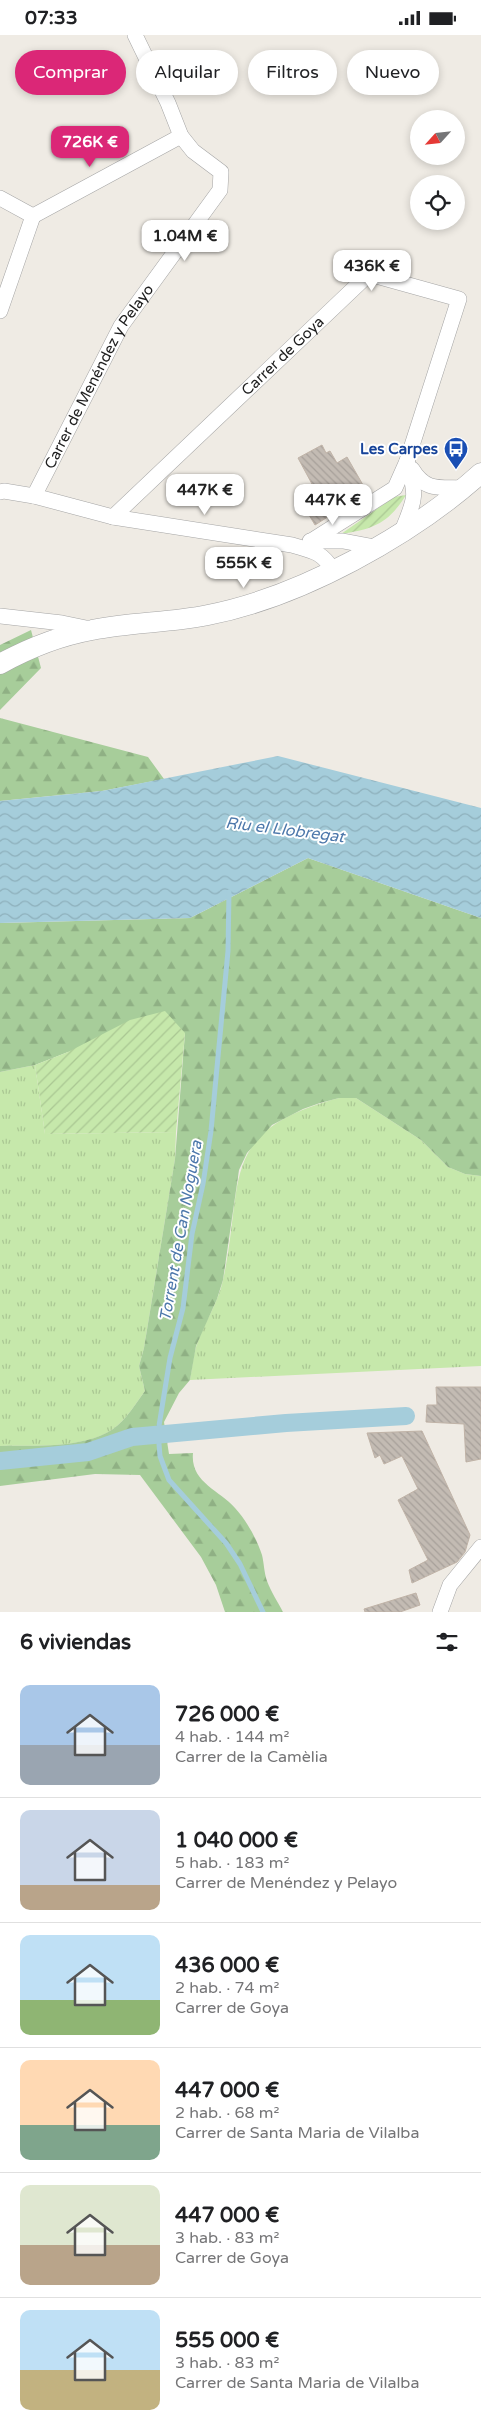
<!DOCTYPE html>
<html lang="es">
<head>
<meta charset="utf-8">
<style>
	body { margin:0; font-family:"Varela Round",sans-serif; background:#f6f6f6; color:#202124; height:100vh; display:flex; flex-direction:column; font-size:19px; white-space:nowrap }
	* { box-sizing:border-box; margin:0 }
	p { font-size:16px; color:#757577 }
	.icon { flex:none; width:28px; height:28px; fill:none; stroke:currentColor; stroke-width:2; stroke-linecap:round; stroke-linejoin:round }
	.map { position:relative; height:1577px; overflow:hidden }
	.drawer { display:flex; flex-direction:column; background:#fff; flex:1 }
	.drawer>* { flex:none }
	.banner { position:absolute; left:15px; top:15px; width:451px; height:45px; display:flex; gap:10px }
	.needle { width:32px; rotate:243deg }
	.fabs { position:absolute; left:410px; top:75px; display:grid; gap:10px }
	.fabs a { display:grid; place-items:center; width:55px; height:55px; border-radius:50%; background:#fff; box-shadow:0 2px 8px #0003; font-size:25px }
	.price { position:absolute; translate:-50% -42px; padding:0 11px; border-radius:10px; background:#fff; color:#222; font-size:16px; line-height:32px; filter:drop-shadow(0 1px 2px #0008) }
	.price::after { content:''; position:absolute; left:50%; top:30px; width:15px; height:11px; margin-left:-8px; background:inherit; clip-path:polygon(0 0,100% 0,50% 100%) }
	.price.current { background:#db2777; color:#fff }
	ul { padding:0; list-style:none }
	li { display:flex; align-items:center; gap:15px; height:125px; padding:0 20px }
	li+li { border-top:1px solid #e0e0e0 }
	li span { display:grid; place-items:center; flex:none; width:140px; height:100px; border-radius:10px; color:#555 }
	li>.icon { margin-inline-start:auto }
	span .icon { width:60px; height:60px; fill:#fffc; stroke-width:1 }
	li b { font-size:21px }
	h2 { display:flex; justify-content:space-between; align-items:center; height:60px; padding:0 20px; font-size:21px }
	.chip { padding:0 18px; border-radius:22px; background:#fff; box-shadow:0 2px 8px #0003; font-size:18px; line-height:45px }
	.chip.current { background:#db2777; color:#fff }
	.status { display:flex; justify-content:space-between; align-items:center; height:35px; padding:0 25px; background:#fff; direction:ltr }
	.status svg { height:14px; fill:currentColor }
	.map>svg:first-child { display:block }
	.grass { fill:url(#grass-tufts) }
	.forest { fill:url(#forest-firs) }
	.garden { fill:url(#garden-furrows) }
	.water { fill:url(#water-waves) }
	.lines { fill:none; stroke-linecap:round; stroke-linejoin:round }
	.stream { stroke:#a5cddb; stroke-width:5 }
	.canal { stroke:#a5cddb; stroke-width:18 }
	.building { fill:url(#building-back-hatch); stroke:#c0b3a7 }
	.minor-casing { stroke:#a5a5a5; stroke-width:16 }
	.tertiary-casing { stroke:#a5a5a5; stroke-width:21 }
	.minor { stroke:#fff; stroke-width:15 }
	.tertiary { stroke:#fff; stroke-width:20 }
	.labels { text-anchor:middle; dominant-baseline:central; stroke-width:4; stroke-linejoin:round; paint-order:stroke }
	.street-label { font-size:15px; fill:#1e1e1e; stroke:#fff }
	.transit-label { font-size:15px; font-weight:bold; fill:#164399; stroke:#fff; text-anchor:end }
	.water-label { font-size:16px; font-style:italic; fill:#4d78ab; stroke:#fff }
</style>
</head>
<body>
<div class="status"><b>07:33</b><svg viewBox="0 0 49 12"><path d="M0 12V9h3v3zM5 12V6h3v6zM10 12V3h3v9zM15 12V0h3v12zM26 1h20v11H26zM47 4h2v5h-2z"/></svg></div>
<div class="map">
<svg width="481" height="1577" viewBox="0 0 481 1577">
	<defs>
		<pattern id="grass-tufts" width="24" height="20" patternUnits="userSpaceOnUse" patternTransform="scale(1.25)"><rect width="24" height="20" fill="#c6e8ab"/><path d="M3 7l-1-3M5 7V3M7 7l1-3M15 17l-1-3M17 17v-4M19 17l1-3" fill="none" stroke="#aac793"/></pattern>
		<pattern id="forest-firs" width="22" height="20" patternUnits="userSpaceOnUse" patternTransform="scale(1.25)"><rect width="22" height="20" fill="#a7cd9a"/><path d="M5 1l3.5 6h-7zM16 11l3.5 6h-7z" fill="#8fb084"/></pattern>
		<pattern id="garden-furrows" width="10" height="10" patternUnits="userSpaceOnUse" patternTransform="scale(1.25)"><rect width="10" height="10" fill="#c6e8ab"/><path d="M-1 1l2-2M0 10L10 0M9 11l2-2" fill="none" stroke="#aac793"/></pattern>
		<pattern id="water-waves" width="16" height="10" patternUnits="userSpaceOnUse" patternTransform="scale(1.25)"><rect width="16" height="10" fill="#a5cddb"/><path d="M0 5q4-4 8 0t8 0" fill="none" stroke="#8eb0bc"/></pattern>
		<pattern id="building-back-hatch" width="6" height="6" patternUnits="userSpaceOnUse" patternTransform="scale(1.25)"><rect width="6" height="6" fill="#c3bbb3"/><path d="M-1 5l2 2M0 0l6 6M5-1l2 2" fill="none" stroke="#a7a09a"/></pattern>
	</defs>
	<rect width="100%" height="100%" fill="#efebe4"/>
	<path class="grass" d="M35 1030 45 1099 176 1097 175 1124 144 1313 139 1331 145 1356C136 1368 126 1385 113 1394 84 1414 34 1410 0 1411V1037Z
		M339 1063H356L421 1105 448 1132 465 1139 481 1141V1331L190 1345C192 1334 193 1322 196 1312 203 1289 218 1269 223 1245 245 1145 216 1096 339 1063Z"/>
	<path class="forest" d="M31 595 41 633 0 675V610Z
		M0 683 148 722 164 744 102 756 0 766Z
		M308 823 481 883V1141L465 1139 448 1132 421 1105 356 1063H339L320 1068 303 1074 272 1090 247 1118 239 1135 223 1245 217 1264 196 1311 190 1345 179 1358 164 1387 169 1419 193 1418C190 1447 219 1455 235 1473 246 1485 257 1504 262 1520 264 1528 264 1537 267 1546 271 1557 278 1567 283 1577H225L216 1550 201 1522 140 1440 95 1439 0 1451V1411C34 1410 83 1414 113 1394 126 1385 136 1368 145 1356L139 1331 144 1313 175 1124 185 998 68 1017 35 1030 0 1037V888L190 883Z"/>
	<path class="garden" d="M406 460C388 489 373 494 341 499L394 462Z
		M165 976 185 998 176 1097 45 1099 35 1030 68 1017 130 985Z"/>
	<path class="water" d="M278 721 481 773V883L308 823 190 883 0 888V766L102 756Z"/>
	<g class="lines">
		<path class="stream" d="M229 857 228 916 211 1096 203 1149 192 1199 183 1273 170 1323 158 1397 160 1421 169 1445 226 1508 240 1529 263 1577"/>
		<path class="canal" d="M0 1426 88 1417 132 1402 286 1388 406 1381"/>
	</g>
	<path class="building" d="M322 410 326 418 330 416 337 428 347 422 367 457 315 490 296 458 312 449 298 423Z
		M436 1352H481V1424L466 1427 464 1389 426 1387 427 1370H437Z
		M422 1396 470 1500 465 1517 457 1527 412 1548 409 1535 428 1525 398 1465 418 1454 402 1421 384 1429 380 1420 375 1423 367 1398Z
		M416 1558 420 1570 400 1577H365L364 1574Z"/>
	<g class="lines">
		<defs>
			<g id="minor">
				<path d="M0 163 33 181 181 101"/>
				<path d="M0 276 33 181"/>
				<path d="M412 434C426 457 439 452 464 453"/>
				<path d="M0 457 4 456 34 461 113 482 292 510C312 516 321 516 333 535"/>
				<path id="s1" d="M34 461 121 291 220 155 221 137 193 116 181 101 168 68 135 0"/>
				<path id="s2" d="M113 482 369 239 459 264 407 426 395 453 311 506"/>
				<path d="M402 496C416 462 417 462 407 426"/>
				<path d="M310 506H343L375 512"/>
				<path d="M0 581 62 588 91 594"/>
				<path d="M440 1577 450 1550 481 1512"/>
			</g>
			<path id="tertiary" d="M0 629C29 613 59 601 92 595 130 587 170 588 208 580 300 562 411 501 481 438"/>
		</defs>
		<use href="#minor" class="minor-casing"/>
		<use href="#tertiary" class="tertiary-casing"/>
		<use href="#minor" class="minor"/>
		<use href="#tertiary" class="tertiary"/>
	</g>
	<defs>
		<symbol id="bus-pin" viewBox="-11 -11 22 30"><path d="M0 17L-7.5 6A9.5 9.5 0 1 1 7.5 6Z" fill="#1a4fb4" stroke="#fff"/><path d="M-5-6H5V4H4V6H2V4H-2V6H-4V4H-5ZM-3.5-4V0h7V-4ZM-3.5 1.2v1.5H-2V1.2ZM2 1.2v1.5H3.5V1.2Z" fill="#fff"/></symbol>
	</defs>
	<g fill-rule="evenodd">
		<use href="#bus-pin" x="442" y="400" width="28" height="38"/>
	</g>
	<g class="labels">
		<g class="street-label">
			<text stroke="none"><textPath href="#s2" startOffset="234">Carrer de Goya</textPath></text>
			<text stroke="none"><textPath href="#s1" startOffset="136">Carrer de Menéndez y Pelayo</textPath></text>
		</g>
		<g class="transit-label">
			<text x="438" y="414">Les Carpes</text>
		</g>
		<g class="water-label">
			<text transform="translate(285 795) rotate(7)">Riu el Llobregat</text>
			<text transform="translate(181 1196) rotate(-80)">Torrent de Can Noguera</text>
		</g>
	</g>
</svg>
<div class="fabs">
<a><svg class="needle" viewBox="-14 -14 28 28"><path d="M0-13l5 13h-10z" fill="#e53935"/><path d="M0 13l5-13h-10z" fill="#757577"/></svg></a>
<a><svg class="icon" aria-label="locate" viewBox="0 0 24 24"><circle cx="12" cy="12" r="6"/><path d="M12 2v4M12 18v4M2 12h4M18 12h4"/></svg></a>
</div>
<b class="price current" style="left:90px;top:133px">726K €</b>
<b class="price" style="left:185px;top:227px">1.04M €</b>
<b class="price" style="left:372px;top:257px">436K €</b>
<b class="price" style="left:205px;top:481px">447K €</b>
<b class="price" style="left:333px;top:491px">447K €</b>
<b class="price" style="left:244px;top:554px">555K €</b>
<div class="banner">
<a class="chip current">Comprar</a>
<a class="chip">Alquilar</a>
<a class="chip">Filtros</a>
<a class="chip">Nuevo</a>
</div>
</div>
<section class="drawer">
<h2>6 viviendas<svg class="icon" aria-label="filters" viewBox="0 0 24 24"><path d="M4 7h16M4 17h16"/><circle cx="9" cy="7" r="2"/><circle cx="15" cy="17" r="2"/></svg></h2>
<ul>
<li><span style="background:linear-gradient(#a9c7e8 60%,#9aa5b1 0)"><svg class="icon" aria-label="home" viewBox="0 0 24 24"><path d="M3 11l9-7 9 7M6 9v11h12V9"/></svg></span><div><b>726 000 €</b><p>4 hab. · 144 m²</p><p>Carrer de la Camèlia</p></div></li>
<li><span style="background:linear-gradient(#c9d6e8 75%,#b9a48a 0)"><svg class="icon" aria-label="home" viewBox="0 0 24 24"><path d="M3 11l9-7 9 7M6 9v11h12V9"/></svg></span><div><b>1 040 000 €</b><p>5 hab. · 183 m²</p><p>Carrer de Menéndez y Pelayo</p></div></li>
<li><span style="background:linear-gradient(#bfe0f5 65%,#8fb573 0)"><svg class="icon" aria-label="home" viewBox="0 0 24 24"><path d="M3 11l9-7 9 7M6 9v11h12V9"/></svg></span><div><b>436 000 €</b><p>2 hab. · 74 m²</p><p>Carrer de Goya</p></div></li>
<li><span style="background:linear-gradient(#ffd9b3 65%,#7fa58c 0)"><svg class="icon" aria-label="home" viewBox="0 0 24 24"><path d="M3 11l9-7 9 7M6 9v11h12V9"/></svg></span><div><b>447 000 €</b><p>2 hab. · 68 m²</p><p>Carrer de Santa Maria de Vilalba</p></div></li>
<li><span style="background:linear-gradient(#dfe7d0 60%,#b9a48a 0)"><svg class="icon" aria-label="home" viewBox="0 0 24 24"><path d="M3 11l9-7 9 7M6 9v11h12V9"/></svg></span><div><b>447 000 €</b><p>3 hab. · 83 m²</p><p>Carrer de Goya</p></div></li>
<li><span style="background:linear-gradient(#bfe0f5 60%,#c2b280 0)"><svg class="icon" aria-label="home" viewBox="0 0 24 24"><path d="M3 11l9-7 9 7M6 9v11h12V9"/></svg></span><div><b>555 000 €</b><p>3 hab. · 83 m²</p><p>Carrer de Santa Maria de Vilalba</p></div></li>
</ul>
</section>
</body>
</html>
